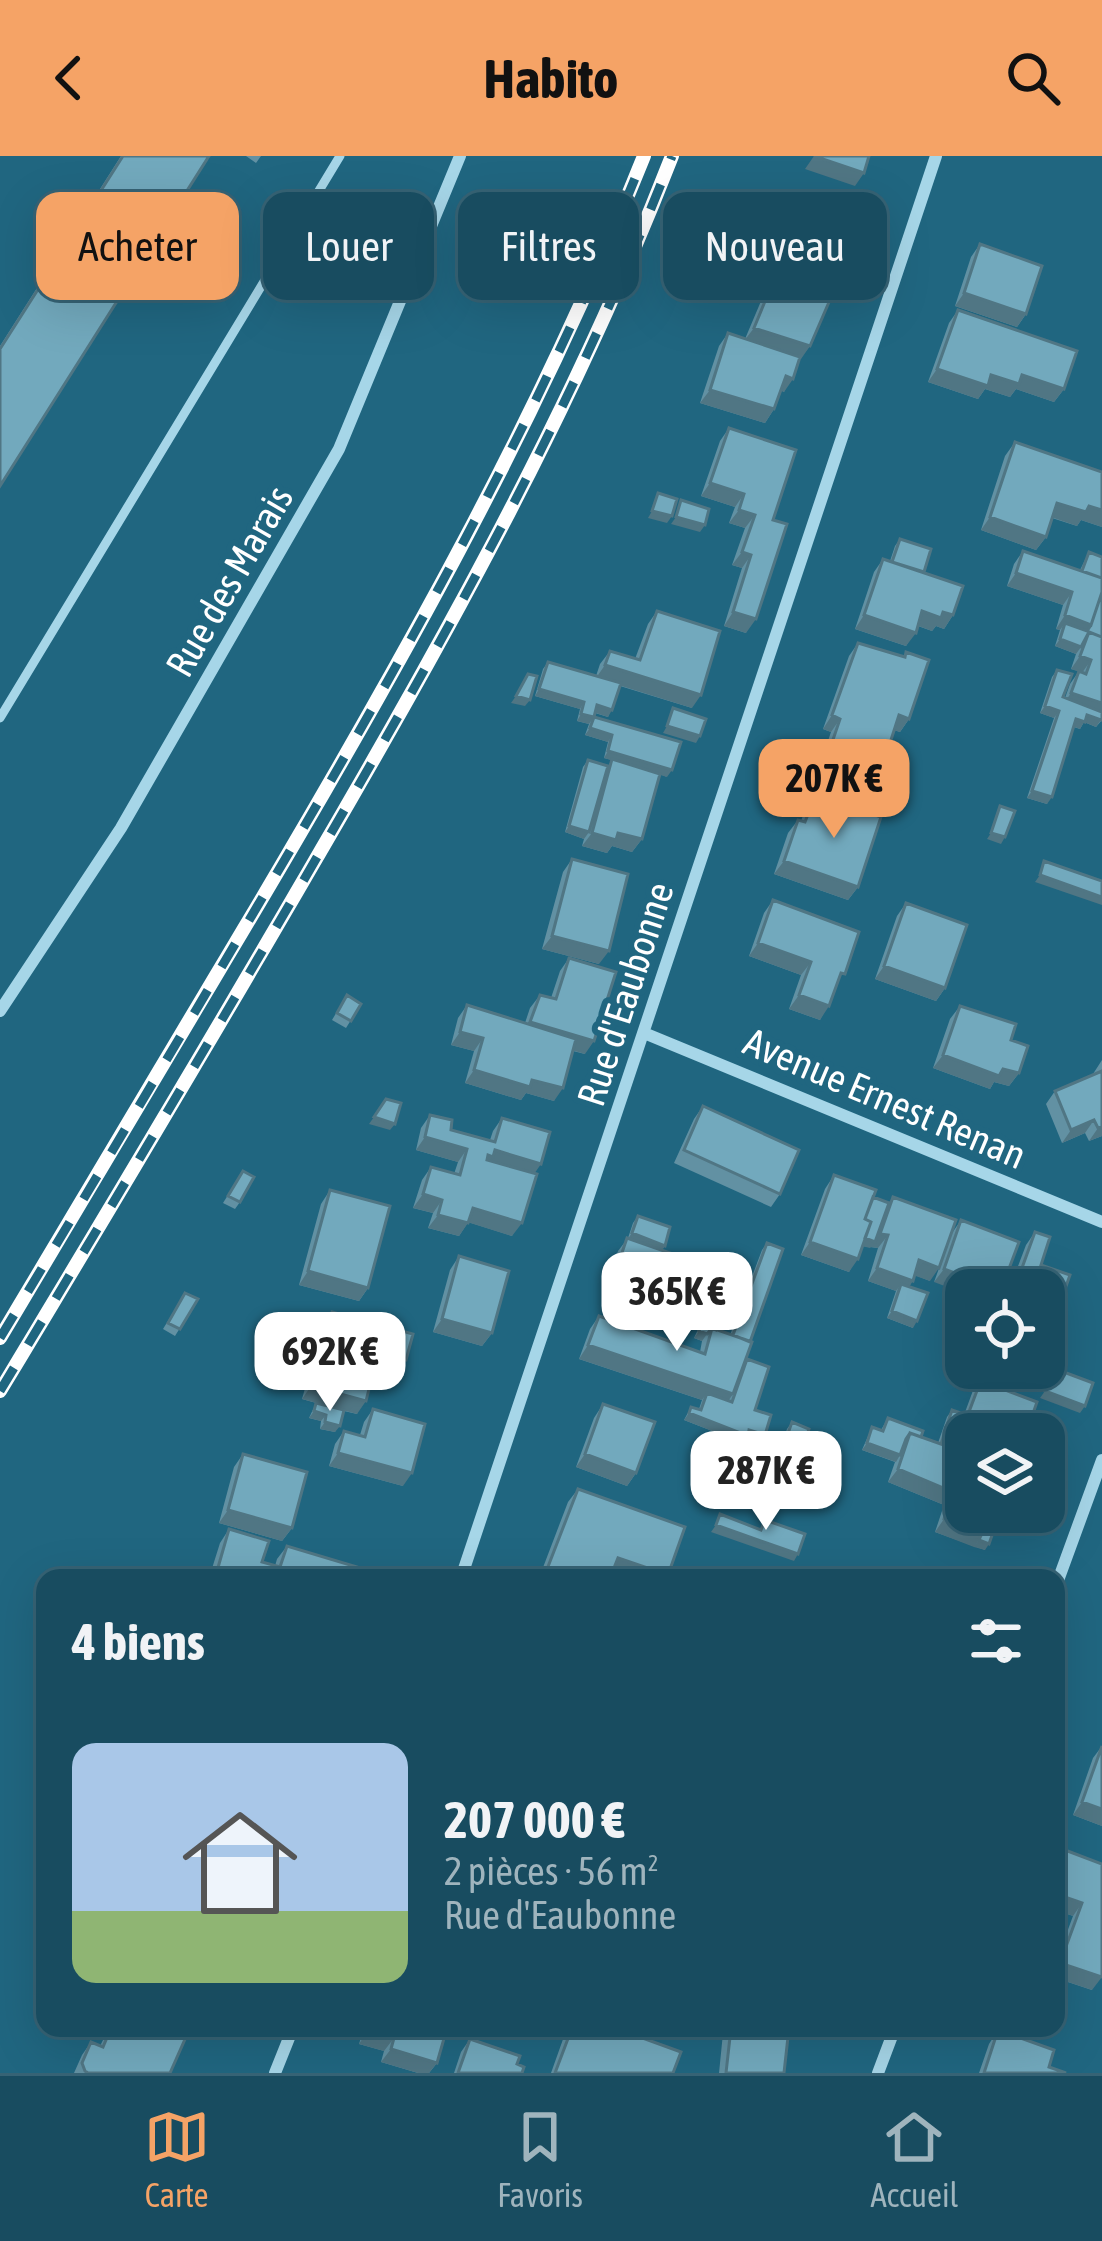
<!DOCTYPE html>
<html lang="fr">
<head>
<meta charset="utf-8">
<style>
	body { margin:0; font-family:"Asap Condensed",sans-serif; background:#255669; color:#f1f3f6; height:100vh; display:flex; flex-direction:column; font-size:45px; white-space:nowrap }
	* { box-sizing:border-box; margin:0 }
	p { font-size:39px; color:#9fb4bd }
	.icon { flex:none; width:66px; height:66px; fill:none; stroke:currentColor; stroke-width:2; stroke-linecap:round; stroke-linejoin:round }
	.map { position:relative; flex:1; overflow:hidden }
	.drawer { position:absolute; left:36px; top:1413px; width:1029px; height:468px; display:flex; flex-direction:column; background:#184c60; border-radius:24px; box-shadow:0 12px 48px #0002,0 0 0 3px #366375 }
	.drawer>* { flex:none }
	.guide { position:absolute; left:36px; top:36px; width:1032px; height:108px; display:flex; gap:24px }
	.buttons { position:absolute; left:945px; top:1113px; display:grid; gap:24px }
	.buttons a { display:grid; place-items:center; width:120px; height:120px; border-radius:24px; background:#184c60; box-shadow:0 12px 48px #0002,0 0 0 3px #366375; font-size:60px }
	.price { position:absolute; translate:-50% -102px; padding:0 27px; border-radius:24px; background:#fff; color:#222; font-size:39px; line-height:78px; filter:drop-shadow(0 3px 6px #0008) }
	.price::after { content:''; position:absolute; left:50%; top:72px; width:36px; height:27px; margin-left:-18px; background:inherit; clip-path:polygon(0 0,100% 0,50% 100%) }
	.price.on { background:#f5a366; color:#111 }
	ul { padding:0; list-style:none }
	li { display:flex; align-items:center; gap:36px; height:300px; padding:0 36px }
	li span { display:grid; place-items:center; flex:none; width:336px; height:240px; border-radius:24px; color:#555 }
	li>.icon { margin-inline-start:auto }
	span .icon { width:144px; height:144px; fill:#fffc; stroke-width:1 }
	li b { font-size:51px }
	h2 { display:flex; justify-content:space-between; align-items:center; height:144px; padding:0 36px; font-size:51px }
	.pill { padding:0 42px; border-radius:24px; background:#184c60; box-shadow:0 12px 48px #0002,0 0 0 3px #366375; font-size:42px; line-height:108px }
	.pill.on { background:#f5a366; color:#111 }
	header { display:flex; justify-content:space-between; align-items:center; height:156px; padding:0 36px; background:#f5a366; color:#111; font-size:54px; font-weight:700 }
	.menu { display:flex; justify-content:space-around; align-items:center; height:168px; border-top:3px solid #366375; background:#184c60; font-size:33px; color:#9fb4bd }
	.menu a { display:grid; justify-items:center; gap:6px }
	.menu .on { color:#f5a366 }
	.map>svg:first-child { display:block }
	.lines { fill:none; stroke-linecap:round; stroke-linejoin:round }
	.lane { stroke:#a6d6e8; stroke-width:9 }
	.street { stroke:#a6d6e8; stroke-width:12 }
	.rail-casing { stroke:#fff; stroke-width:14 }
	.rail { stroke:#206680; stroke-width:9; stroke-dasharray:27; stroke-linecap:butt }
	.wall { fill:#6291a3 }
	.shaded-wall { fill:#507684 }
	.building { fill:#72a9bd; stroke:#507684; stroke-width:3 }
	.labels { text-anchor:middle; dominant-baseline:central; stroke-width:12; stroke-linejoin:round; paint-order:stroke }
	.street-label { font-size:39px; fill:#fff; stroke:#206680 }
</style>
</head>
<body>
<header><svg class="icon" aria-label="back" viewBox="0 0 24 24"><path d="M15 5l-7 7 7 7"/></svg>Habito<svg class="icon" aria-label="search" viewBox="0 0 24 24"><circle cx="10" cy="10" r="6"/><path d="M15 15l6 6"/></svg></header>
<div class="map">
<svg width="1102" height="1917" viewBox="0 0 1102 1917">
	<rect width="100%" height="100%" fill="#206680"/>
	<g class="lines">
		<path class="lane" d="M0 562 340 0"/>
		<path class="street" d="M0 855 121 672 339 293 460 0
			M644 877 1102 1066
			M461 1422 936 0
			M1056 1430 1102 1304
			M275 1917 293 1872
			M878 1917 895 1872"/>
		<defs>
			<path id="rail" d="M0 1182C88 1036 175 890 261 744 404 502 540 261 644 0
				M0 1235C108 1056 215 877 320 696 452 470 577 244 672 0"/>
		</defs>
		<use href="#rail" class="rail-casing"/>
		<use href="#rail" class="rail"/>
	</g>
	<path class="wall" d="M121 0H209L0 330V190Z
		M246 0H261L256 7Z
		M823 79 810 190 800 202 784 236 781 234 774 253 765 267 700 247 719 190 728 177 745 183 778 105 787 92 812 103Z
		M980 88 1026 158 1017 171 955 150 971 101Z
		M958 154 1064 233 1054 246 1016 233 1010 241 985 233 978 243 928 226 949 167Z
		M729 272 773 364 746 477 724 470 742 412 732 409 745 372 729 367 735 351 701 340 720 285Z
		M1015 286 1102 316V371L1081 364 1077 370 1052 362 1046 381 1036 394 981 374 1005 300Z
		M900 383 953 459 944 473 936 470 932 475 918 470 906 490 855 473 874 416 883 403 890 405 895 390Z
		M1023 395 1080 414 1089 396 1102 564 1096 571 1084 566 1080 573 1074 571 1047 648 1027 642 1054 562 1040 557 1052 521 1057 514 1065 542 1070 528 1079 515 1071 513 1076 498 1055 490 1060 474 1056 473 1063 449 1007 430 1014 408Z
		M657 455 692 552 620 530 608 561 595 557 594 561 667 621 660 618 642 683 632 696 612 690 607 697 582 690 584 683 565 676 583 611 588 604 608 610 612 604 604 602 608 586 585 579 589 568 577 565 580 553 535 540 543 513 548 506 596 520 600 508 610 495 635 503 648 468Z
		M858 487 903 501 906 496 909 563 900 576 894 574 873 640 864 654 811 635 831 576 823 573 849 500Z
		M816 638 858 731 848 744 774 718 788 677 798 664 801 665 806 651Z
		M572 703 599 808 542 793 563 716Z
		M773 744 836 831 820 864 789 853 801 819 749 800 764 757Z
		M906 747 945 832 936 845 875 823 897 760Z
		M569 802 585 898 573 895 554 945 526 937 521 944 465 927 474 895 451 889 458 862 467 849 525 867 530 852 540 839 551 842 560 815Z
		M347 839 361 848 346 872 332 864Z
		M960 850 1011 884 1019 917 1009 930 994 926 990 933 933 912 950 863Z
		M1102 904V980L1089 985 1085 977 1062 987 1046 948 1055 935 1093 918Z
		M703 950 780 1038 771 1051 674 1007 694 963Z
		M430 959 451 974 490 984 493 975 502 962 535 1017 512 1080 468 1066 459 1080 428 1072 433 1057 413 1052 422 1024 431 1011 454 1018 458 1006 416 994 421 972Z
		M243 1015 240 1046 235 1053 223 1047Z
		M834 1019 873 1041 889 1047 893 1041 930 1125 915 1119 909 1131 913 1172 887 1162 896 1135 868 1125 878 1092 862 1090 849 1116 801 1099 825 1033Z
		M330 1034 368 1132 359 1145 299 1129 321 1048Z
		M638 1060 665 1090 662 1094 672 1151 663 1164 608 1147 610 1139 604 1136 618 1095 628 1082 633 1067Z
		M961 1064 1019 1086 934 1126 952 1077Z
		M1035 1076 1044 1134H1009L1026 1089Z
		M767 1087 746 1204 760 1286 747 1281 743 1287 684 1264 691 1251 699 1253 702 1244 579 1203 590 1173 599 1160 700 1196 702 1185 694 1182 704 1161 716 1174 730 1179 762 1094Z
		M459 1100 492 1177 482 1190 433 1176 450 1114Z
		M185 1137 198 1143 175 1180 163 1173Z
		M332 1156 397 1217 374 1212 357 1258 344 1255 335 1276 320 1273 321 1265 309 1262 316 1247 302 1243 323 1169Z
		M984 1216 966 1278 989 1362 985 1394 935 1376 944 1349 888 1326 895 1306 862 1294 872 1271 881 1274 888 1262 921 1281 938 1287 947 1261 952 1254 964 1259 975 1229Z
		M603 1248 636 1317 627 1330 576 1311 594 1262Z
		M373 1253 403 1330 329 1310 335 1288 344 1275 360 1279 364 1266Z
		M792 1266 794 1315 789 1322 772 1316 787 1273Z
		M243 1298 292 1372 282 1385 219 1367 234 1311Z
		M578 1333 668 1419 666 1422H629L613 1416 610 1422H539L568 1346Z
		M229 1373 262 1406 275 1410 277 1403 287 1390 364 1422H209L220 1387Z
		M1102 1590V1670L1073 1659 1093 1602Z
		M1065 1694 1102 1708 1092 1834 1056 1822V1806L1073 1760 1056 1754V1708Z
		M109 1872H190L170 1917H74L82 1899 91 1886 100 1890Z
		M364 1872H447L437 1907 429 1917H418L381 1906 384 1895 359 1888Z
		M567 1872H615L673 1917H551Z
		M727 1872H789L784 1917H719L723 1877Z
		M998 1874 1049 1911 1066 1917H979L989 1888Z
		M470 1883 517 1908 522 1917H454L461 1896Z"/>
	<path class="shaded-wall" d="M814 0 864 17 855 30 805 13Z
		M964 137 1026 158 1017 171 955 150Z
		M754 172 810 190 801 203 744 185Z
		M937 213 991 219H1022L1064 233 1054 246 1016 233 1010 241 985 233 978 243 928 226Z
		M786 220 793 223 784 236 776 233Z
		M710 234 774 253 765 267 700 247Z
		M710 327 744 338 735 351 701 340Z
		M1057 347 1089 350 1102 354V371L1081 364 1077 370 1048 360Z
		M739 354 755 359 745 372 729 367Z
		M652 355 672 360 667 367 648 362Z
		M676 361 705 369 700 376 671 368Z
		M990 361 1046 381 1036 394 981 374Z
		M742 396 751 399 742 412 732 409Z
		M1016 417 1072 436 1063 449 1007 430Z
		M922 455 943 456 953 459 944 473 936 470 932 475 913 468Z
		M733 456 756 463 746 477 724 470Z
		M864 459 916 477 906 490 855 473Z
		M1065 459 1091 469 1082 482 1065 467 1060 474 1056 473Z
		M1060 483 1081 491 1076 498 1055 490Z
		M1080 500 1091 504 1082 517 1071 513Z
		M605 509 701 539 692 552 596 522Z
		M539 533 584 546 580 553 535 540Z
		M1071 537 1102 547V564L1062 550Z
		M516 540 530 544 525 550 511 547Z
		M597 549 612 554 608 561 593 556Z
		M1045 550 1059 555 1054 562 1040 557Z
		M581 558 594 561 589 568 577 565Z
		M832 559 840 563 831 576 823 573Z
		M899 559 909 563 900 576 890 573Z
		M1087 559 1101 564 1096 571 1084 566 1080 573 1072 570 1076 563Z
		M667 570 700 580 696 587 663 577Z
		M590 572 612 579 608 586 585 579Z
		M608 595 672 614 667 621 604 602Z
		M820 622 873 640 864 654 811 635Z
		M1032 635 1052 641 1047 648 1027 642Z
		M569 670 589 676 584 683 565 676Z
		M592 677H618L642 683 632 696 612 690 607 697 582 690Z
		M991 677 1005 681 1001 688 987 683Z
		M784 705 858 731 848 744 774 718Z
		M1040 719 1102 741V749L1035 726Z
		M552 780 609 795 599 808 542 793Z
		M758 787 811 806 801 819 749 800Z
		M884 810 945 832 936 845 875 823Z
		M799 839 829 850 820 864 789 853Z
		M530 866 594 885 585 898 521 879Z
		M460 876 483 882 474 895 451 889Z
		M943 899 1003 913 1019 917 1009 930 994 926 990 933 933 912Z
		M474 914 532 924 563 932 554 945 526 937 521 944 465 927Z
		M374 961 395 968 390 974 369 968Z
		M1094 964 1085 977 1062 987 1071 974Z
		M1102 970V980L1089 985 1098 972Z
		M425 981 467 993 458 1006 416 994Z
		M495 994 541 1008 532 1021 488 1008V999Z
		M423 1038 442 1044 433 1057 413 1052Z
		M473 1052 522 1067 512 1080 464 1065Z
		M438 1059 468 1067 459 1080 428 1072Z
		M632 1077 665 1090 660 1097 627 1084Z
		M880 1078 888 1079 878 1092 871 1091 870 1092 858 1089 863 1082 874 1085Z
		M810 1086 858 1103 849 1116 801 1099Z
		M919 1104 939 1112 930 1125 910 1118Z
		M877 1112 913 1125 904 1138 901 1128 896 1135 868 1125Z
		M944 1113 998 1134H966V1138L934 1126Z
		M308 1115 368 1132 359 1145 299 1129Z
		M613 1123 619 1126 610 1139 604 1136Z
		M617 1134 672 1151 663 1164 608 1147Z
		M892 1155 917 1165 913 1172 887 1162Z
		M442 1163 492 1177 482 1190 433 1176Z
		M699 1175 707 1178 702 1185 694 1182Z
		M588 1189 733 1238 724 1251 707 1237 702 1244 579 1203Z
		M378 1197 406 1204 397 1217 368 1210Z
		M311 1230 366 1245 357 1258 302 1243Z
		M1045 1235 1085 1250 1080 1257 1040 1242Z
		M314 1255 326 1259 321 1265 309 1262Z
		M689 1257 749 1274 765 1279 760 1286 747 1281 743 1287 684 1264Z
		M325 1266 340 1270 335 1276 320 1273Z
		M867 1287 900 1299 896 1306 862 1294Z
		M338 1297 412 1317 403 1330 329 1310Z
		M585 1298 636 1317 627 1330 576 1311Z
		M777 1309 794 1315 789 1322 772 1316Z
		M898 1313 953 1336 944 1349 888 1326Z
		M228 1354 292 1372 282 1385 219 1367Z
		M944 1363 983 1378 974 1391 935 1376Z
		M716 1369 798 1398 794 1405 711 1376Z
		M979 1384 989 1388 985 1394 974 1391Z
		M618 1402 668 1419 666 1422H629L609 1415Z
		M1082 1646 1102 1653V1670L1073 1659Z
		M1056 1738 1082 1747 1073 1760 1056 1754Z
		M1060 1807 1102 1821 1092 1834 1056 1822V1813Z
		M368 1874 394 1882 384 1895 359 1888Z
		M391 1893 437 1907 429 1917H418L381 1906Z"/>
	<path class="building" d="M123 0H209L0 330V193Z
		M814 0H869L864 17Z
		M823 79 849 89 840 115 813 103Z
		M980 88 1042 110 1026 158 964 137Z
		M787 92 842 116 810 190 754 172Z
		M958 154 1077 195 1064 233 1022 219 1019 228 991 219 988 230 937 213Z
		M728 177 800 201 793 223 786 220 774 253 710 234Z
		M729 272 796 294 773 364 787 368 756 463 733 456 751 399 742 396 755 359 739 354 744 338 710 327Z
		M1015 286 1102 316V354L1089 350 1086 356 1057 347 1046 381 990 361Z
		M658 337 677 343 672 360 652 355Z
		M681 344 709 353 705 369 676 361Z
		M900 383 931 393 924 416 892 406Z
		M1023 395 1102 422V436L1091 469 1065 459 1072 436 1016 417Z
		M1089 396 1102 401V422L1082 415Z
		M883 403 963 430 953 459 943 456 941 462 922 455 916 477 864 459Z
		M1102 436V481L1089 476 1081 491 1060 483 1065 467 1087 475 1091 469Z
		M657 455 720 475 701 539 605 509 610 495 640 504Z
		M1089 476 1102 481V547L1071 537 1079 515 1086 518 1091 504 1080 500Z
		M858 487 905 501 906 496 929 504 909 563 899 559 873 640 820 622 840 563 832 559Z
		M548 506 621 527 612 554 597 549 594 561 681 586 672 614 608 595 612 579 590 572 594 561 581 558 584 546 539 533Z
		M1057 514 1072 518 1063 541 1102 556V562L1101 564 1087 559 1085 566 1076 563 1052 641 1032 635 1059 555 1045 550Z
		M528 518 537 520 530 544 516 540Z
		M673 552 706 563 700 580 667 570Z
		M612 603 660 618 642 683 618 677 616 684 592 677Z
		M588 604 608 610 589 676 569 670Z
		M816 638 881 661 858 731 784 705 798 664 805 666Z
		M1000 650 1015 655 1005 681 991 677Z
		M572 703 628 718 609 795 552 780Z
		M1044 705 1102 725V741L1040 719Z
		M773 744 859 776 845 818 841 817 829 850 799 839 811 806 758 787Z
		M906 747 967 769 945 832 884 810Z
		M569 802 616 816 594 885 530 866 540 839 556 843Z
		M347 839 361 848 351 865 337 857Z
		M467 849 576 883 563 932 532 924 530 931 474 914 483 882 460 876Z
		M960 850 1016 868 1011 884 1028 890 1019 917 1003 913 999 920 943 899Z
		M1102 915V970L1098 972 1094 964 1071 974 1055 935Z
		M386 943 401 947 395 968 374 961Z
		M703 950 799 994 780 1038 684 994Z
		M430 959 452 964 451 974 495 986 502 962 550 976 541 1008 495 994 493 1001 488 999 487 1004 537 1018 522 1067 473 1052 468 1067 438 1059 442 1044 423 1038 431 1011 460 1019 467 993 425 981Z
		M243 1015 254 1021 240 1046 228 1040Z
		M834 1019 876 1034 865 1063 871 1066 858 1103 810 1086Z
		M330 1034 390 1050 368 1132 308 1115Z
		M873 1041 889 1047 875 1086 865 1082 871 1066 865 1063Z
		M893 1041 956 1064 939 1112 919 1104 913 1125 877 1112 888 1079 880 1078Z
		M638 1060 670 1071 665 1090 632 1077Z
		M961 1064 1019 1086 1001 1134 944 1113Z
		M1035 1076 1050 1081 1041 1109 1070 1119 1044 1193V1134H1014Z
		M627 1082 687 1103 672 1151 617 1134 619 1126 613 1123Z
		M767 1087 783 1093 750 1186 733 1179Z
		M459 1100 509 1115 492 1177 442 1163Z
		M901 1128 928 1137 917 1165 892 1155Z
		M185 1137 198 1143 180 1173 168 1167Z
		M332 1156 413 1178 406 1204 378 1197 366 1245 311 1230Z
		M599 1160 705 1198 712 1172 752 1186 733 1238 588 1189Z
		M704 1161 719 1167 716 1174 712 1172 707 1178 699 1175Z
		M747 1203 769 1211 755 1254 771 1259 765 1279 749 1274 748 1280 689 1257 691 1251 701 1254 707 1237 732 1246Z
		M1053 1212 1093 1227 1085 1250 1045 1235Z
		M984 1216 1011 1226 1008 1235 1037 1246 1026 1278H966V1356H992L983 1378 944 1363 953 1336 898 1313 910 1277 955 1293Z
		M316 1247 344 1254 340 1270 325 1266 326 1259 314 1255Z
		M603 1248 655 1266 636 1317 585 1298Z
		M373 1253 425 1268 412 1317 338 1297 344 1275 365 1281Z
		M952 1254 966 1259 954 1293 941 1288Z
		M888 1262 923 1275 921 1281 910 1277 906 1283 900 1299 867 1287 872 1271 883 1275Z
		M792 1266 809 1273 794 1315 777 1309Z
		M243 1298 307 1316 292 1372 228 1354Z
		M578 1333 685 1371 668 1419 618 1402 610 1422 544 1421Z
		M720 1358 761 1374 765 1364 805 1378 798 1398 716 1369Z
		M989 1362 997 1365 989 1388 979 1384Z
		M229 1373 269 1385 262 1406 280 1411 287 1390 367 1414 364 1422H215Z
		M833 1414 858 1422H830Z
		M868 1416 885 1422H866Z
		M1102 1590V1653L1082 1646Z
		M1065 1694 1102 1708V1821L1060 1807 1082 1747 1056 1738V1719Z
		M111 1872 131 1873 190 1872 170 1917H88L85 1915 82 1907 91 1886 103 1891Z
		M369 1872H447L437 1907 391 1893 394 1882 368 1874Z
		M572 1872H615L681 1896 673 1917H555Z
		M731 1872H789L784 1917H726Z
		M998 1874 1054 1894 1049 1911 1066 1917H984Z
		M470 1883 520 1900 517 1908 524 1911 522 1917H458Z"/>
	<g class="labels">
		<g class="street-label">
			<text transform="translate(229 425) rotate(-60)">Rue des Marais</text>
			<text transform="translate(625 838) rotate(-72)">Rue d'Eaubonne</text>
			<text transform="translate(885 942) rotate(23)">Avenue Ernest Renan</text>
		</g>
	</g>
</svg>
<div class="buttons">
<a><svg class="icon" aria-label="locate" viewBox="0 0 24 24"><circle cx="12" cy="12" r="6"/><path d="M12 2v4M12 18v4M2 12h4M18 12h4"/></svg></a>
<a><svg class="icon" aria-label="layers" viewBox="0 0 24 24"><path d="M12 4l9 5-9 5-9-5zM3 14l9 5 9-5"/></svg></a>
</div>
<b class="price on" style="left:834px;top:685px">207K €</b>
<b class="price" style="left:677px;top:1198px">365K €</b>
<b class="price" style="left:330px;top:1258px">692K €</b>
<b class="price" style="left:766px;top:1377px">287K €</b>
<div class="guide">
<a class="pill on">Acheter</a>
<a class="pill">Louer</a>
<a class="pill">Filtres</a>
<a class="pill">Nouveau</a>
</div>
<section class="drawer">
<h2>4 biens<svg class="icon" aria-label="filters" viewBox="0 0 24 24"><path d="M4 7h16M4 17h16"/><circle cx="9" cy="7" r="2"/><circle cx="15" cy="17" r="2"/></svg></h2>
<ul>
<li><span style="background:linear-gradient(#a9c7e8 70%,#8fb573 0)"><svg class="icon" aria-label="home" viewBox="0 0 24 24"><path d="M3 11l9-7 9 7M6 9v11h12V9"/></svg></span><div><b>207 000 €</b><p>2 pièces · 56 m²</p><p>Rue d'Eaubonne</p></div></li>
</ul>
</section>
</div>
<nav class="menu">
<a class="on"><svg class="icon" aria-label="map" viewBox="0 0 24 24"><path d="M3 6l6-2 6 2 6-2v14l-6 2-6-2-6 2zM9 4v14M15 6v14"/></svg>Carte</a>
<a><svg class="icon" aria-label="saved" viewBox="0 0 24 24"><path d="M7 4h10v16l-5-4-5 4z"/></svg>Favoris</a>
<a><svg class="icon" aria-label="home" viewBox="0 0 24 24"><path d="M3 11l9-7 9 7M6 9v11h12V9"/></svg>Accueil</a>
</nav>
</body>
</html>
